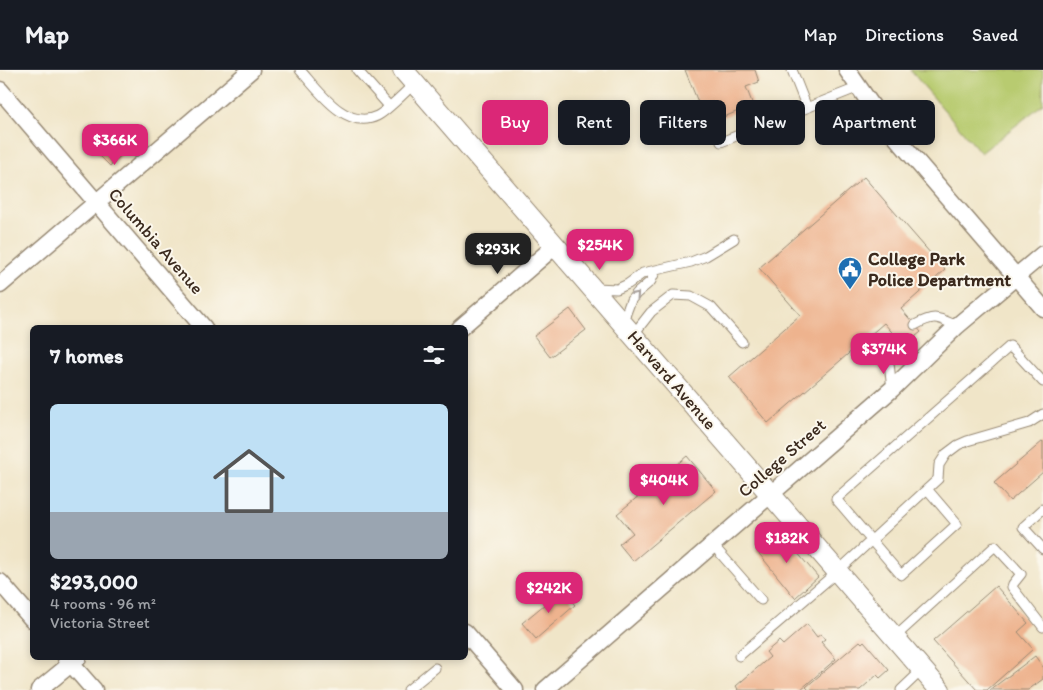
<!DOCTYPE html>
<html lang="en">
<head>
<meta charset="utf-8">
<style>
	body { margin:0; font-family:Itim,sans-serif; background:#242831; color:#f1f3f6; height:100vh; display:flex; flex-direction:column; font-size:19px; white-space:nowrap }
	* { box-sizing:border-box; margin:0 }
	p { font-size:16px; color:#9ea1a6 }
	.icon { flex:none; width:28px; height:28px; fill:none; stroke:currentColor; stroke-width:2; stroke-linecap:round; stroke-linejoin:round }
	.map { position:relative; flex:1; overflow:hidden }
	.panel { position:absolute; left:30px; top:255px; width:438px; height:335px; display:flex; flex-direction:column; background:#171b24; border-radius:8px; box-shadow:0 2px 8px #0003 }
	.panel>* { flex:none }
	.top-card { position:absolute; left:482px; top:30px; width:475px; height:45px; display:flex; gap:10px }
	.price { position:absolute; translate:-50% -42px; padding:0 11px; border-radius:10px; background:#db2777; color:#fff; font-size:16px; line-height:32px; filter:drop-shadow(0 1px 2px #0008) }
	.price::after { content:''; position:absolute; left:50%; top:30px; width:15px; height:11px; margin-left:-8px; background:inherit; clip-path:polygon(0 0,100% 0,50% 100%) }
	.price.on { background:#222; color:#fff }
	ul { padding:0; list-style:none }
	li { display:grid; align-content:center; gap:10px; height:265px; padding:0 20px }
	li+li { border-top:1px solid #363941 }
	li span { display:grid; place-items:center; height:155px; border-radius:8px; color:#555 }
	li>.icon { margin-inline-start:auto }
	span .icon { width:90px; height:90px; fill:#fffc; stroke-width:1 }
	li b { font-size:21px }
	h2 { display:flex; justify-content:space-between; align-items:center; height:60px; padding:0 20px; font-size:21px }
	.tag { padding:0 18px; border-radius:8px; background:#171b24; box-shadow:0 2px 8px #0003; font-size:18px; line-height:45px }
	.tag.on { background:#db2777; color:#fff }
	header { display:flex; align-items:center; gap:30px; box-sizing:border-box; height:70px; padding:0 25px; background:#171b24; border-bottom:1px solid #363941 }
	header strong { font-size:24px }
	nav { display:flex; gap:28px; margin-inline-start:auto; font-size:18px }
	.map>svg:first-child { display:block }
	.green { fill:#b8cb6f; stroke:#7a7a46 }
	.building { fill:#eeb38e }
	.lines { fill:none; stroke-linecap:round; stroke-linejoin:round }
	.service-casing { stroke:#968873; stroke-width:11 }
	.minor-casing { stroke:#968873; stroke-width:19 }
	.tertiary-casing { stroke:#968873; stroke-width:22 }
	.service { stroke:#fff; stroke-width:9 }
	.minor { stroke:#fff; stroke-width:16 }
	.tertiary { stroke:#fff; stroke-width:20 }
	.oneway { stroke:#a79f9a }
	.labels { text-anchor:middle; dominant-baseline:central; stroke-width:4; stroke-linejoin:round; paint-order:stroke }
	.street-label { font-size:18px; fill:#3b2a1e; stroke:#fbf7ec }
	.poi-label { font-size:18px; font-weight:bold; fill:#3b2a1e; stroke:#fbf7ec; text-anchor:start }
</style>
</head>
<body>
<header>
<strong>Map</strong>
<nav><a>Map</a><a>Directions</a><a>Saved</a></nav>
</header>
<div class="map">
<svg width="1043" height="620" viewBox="0 0 1043 620">
	<rect width="100%" height="100%" fill="#fbf7ec"/>
	<filter id="ink" filterUnits="userSpaceOnUse"><feTurbulence type="fractalNoise" baseFrequency=".02" numOctaves="2"/><feDisplacementMap in="SourceGraphic" scale="10" xChannelSelector="R" yChannelSelector="G"/><feConvolveMatrix kernelMatrix="1 2 1 2 8 2 1 2 1" color-interpolation-filters="sRGB"/></filter>
	<filter id="wash" filterUnits="userSpaceOnUse"><feTurbulence type="fractalNoise" baseFrequency=".0096" numOctaves="4" result="noise"/><feDisplacementMap in="SourceGraphic" scale="20" xChannelSelector="R" yChannelSelector="G"/><feGaussianBlur stdDeviation="1.12" result="paint"/><feColorMatrix in="noise" values="0 0 0 0 0 0 0 0 0 0 0 0 0 0 0 0 0 1.4 0 .05"/><feComposite in="paint" operator="in"/></filter>
	<g filter="url(#wash)">
		<rect width="100%" height="100%" fill="#f0e5c8"/>
		<path class="green" d="M910 0H1043V34L981 83Z"/>
		<g id="blocks">
			<path class="building" d="M685 0H755L759 12 746 17 753 35 719 49 712 32 700 37Z
				M115 55 133 74 110 96 92 78Z
				M864 107 945 200 901 239 921 262 904 276 884 253 768 353 729 307 800 245 759 198Z
				M570 239 586 260 550 287 534 266Z
				M1043 371V402L1010 431 994 413Z
				M687 386 716 421 633 491 619 474 633 463 617 444Z
				M779 461 818 507 795 528 756 480Z
				M996 516 1028 553 1018 562 1033 579 987 620H977L933 571Z
				M562 520 575 535 536 569 522 553Z
				M807 554 817 567 821 564 825 569 821 572 836 589 800 620H737L738 619 736 616 770 587 766 582 779 571 783 575Z
				M860 571 862 573 864 571 889 600 880 608 877 605 860 620H809L806 617Z
				M1035 586 1043 597V609L1028 620H990Z"/>
		</g>
	</g>
	<g filter="url(#ink)">
		<use href="#blocks" fill-opacity="0" stroke="#968873" stroke-width="1"/>
		<g class="lines">
			<defs>
				<path id="service" d="M300 0C318 20 346 61 377 46 387 41 405 22 415 13
					M357 0 389 36
					M792 0 807 38
					M721 72 859 17
					M596 218 617 219 628 214 643 203 691 192 706 186 734 169
					M625 254V246L631 230 637 223 651 211 656 200
					M915 255C935 244 937 247 957 256
					M633 265 651 242 673 225 691 226 711 237 742 272
					M892 319 888 285 899 269
					M927 419 957 454 901 505 836 429 1010 276 1043 312
					M1043 439 1023 457 1043 479
					M713 475 761 530
					M895 567 995 476 1021 504 1013 514 1012 517 1043 557
					M739 586 837 502 938 409 939 395 946 384 958 375 967 371 1029 353 1043 344
					M408 620 435 598
					M901 620 922 600"/>
				<path id="minor" d="M847 0 883 52 1043 238
					M0 20 204 258
					M0 215 251 0
					M460 258 555 176
					M0 512 32 549
					M465 562 515 620
					M66 588 94 620
					M39 620 78 588
					M545 620 892 319 957 256 1043 184"/>
				<path id="tertiary" d="M403 0 940 620"/>
			</defs>
			<use href="#service" class="service-casing"/>
			<use href="#minor" class="minor-casing"/>
			<use href="#tertiary" class="tertiary-casing"/>
			<use href="#service" class="service"/>
			<use href="#minor" class="minor"/>
			<use href="#tertiary" class="tertiary"/>
		</g>
		<defs><path id="oneway-chevron" d="M-2-3.5L2.5 0L-2 3.5" fill="none" stroke-width="1.6" stroke-linecap="round" stroke-linejoin="round" transform="scale(1.25)"/></defs>
		<use class="oneway" href="#oneway-chevron" transform="translate(636 225) rotate(-48)"/>
	</g>
	<defs>
		<symbol id="civic-pin" viewBox="-11 -11 22 30"><path d="M0 17L-7.5 6A9.5 9.5 0 1 1 7.5 6Z" fill="#1f6fb2" stroke="#fbf7ec"/><path d="M-.6-6.5H3V-4.5H.6V-3L4-1V1h2V6H-6V1h2V-1L-.6-3ZM-1.2 2.5V6h2.4V2.5Z" fill="#fff"/></symbol>
	</defs>
	<g fill-rule="evenodd">
		<use href="#civic-pin" x="836" y="185" width="28" height="38"/>
	</g>
	<g class="labels">
		<g class="street-label">
			<text transform="translate(156 171) rotate(49)">Columbia Avenue</text>
			<text transform="translate(672 310) rotate(49)">Harvard Avenue</text>
			<text transform="translate(782 388) rotate(-41)">College Street</text>
		</g>
		<g class="poi-label">
			<text x="868" y="189">College Park<tspan x="868" dy="21">Police Department</tspan></text>
		</g>
	</g>
</svg>
<b class="price" style="left:115px;top:96px">$366K</b>
<b class="price" style="left:600px;top:201px">$254K</b>
<b class="price on" style="left:498px;top:205px">$293K</b>
<b class="price" style="left:884px;top:305px">$374K</b>
<b class="price" style="left:664px;top:436px">$404K</b>
<b class="price" style="left:787px;top:494px">$182K</b>
<b class="price" style="left:549px;top:544px">$242K</b>
<div class="top-card">
<a class="tag on">Buy</a>
<a class="tag">Rent</a>
<a class="tag">Filters</a>
<a class="tag">New</a>
<a class="tag">Apartment</a>
</div>
<section class="panel">
<h2>7 homes<svg class="icon" aria-label="filters" viewBox="0 0 24 24"><path d="M4 7h16M4 17h16"/><circle cx="9" cy="7" r="2"/><circle cx="15" cy="17" r="2"/></svg></h2>
<ul>
<li><span style="background:linear-gradient(#bfe0f5 70%,#9aa5b1 0)"><svg class="icon" aria-label="home" viewBox="0 0 24 24"><path d="M3 11l9-7 9 7M6 9v11h12V9"/></svg></span><div><b>$293,000</b><p>4 rooms · 96 m²</p><p>Victoria Street</p></div></li>
</ul>
</section>
</div>
</body>
</html>
